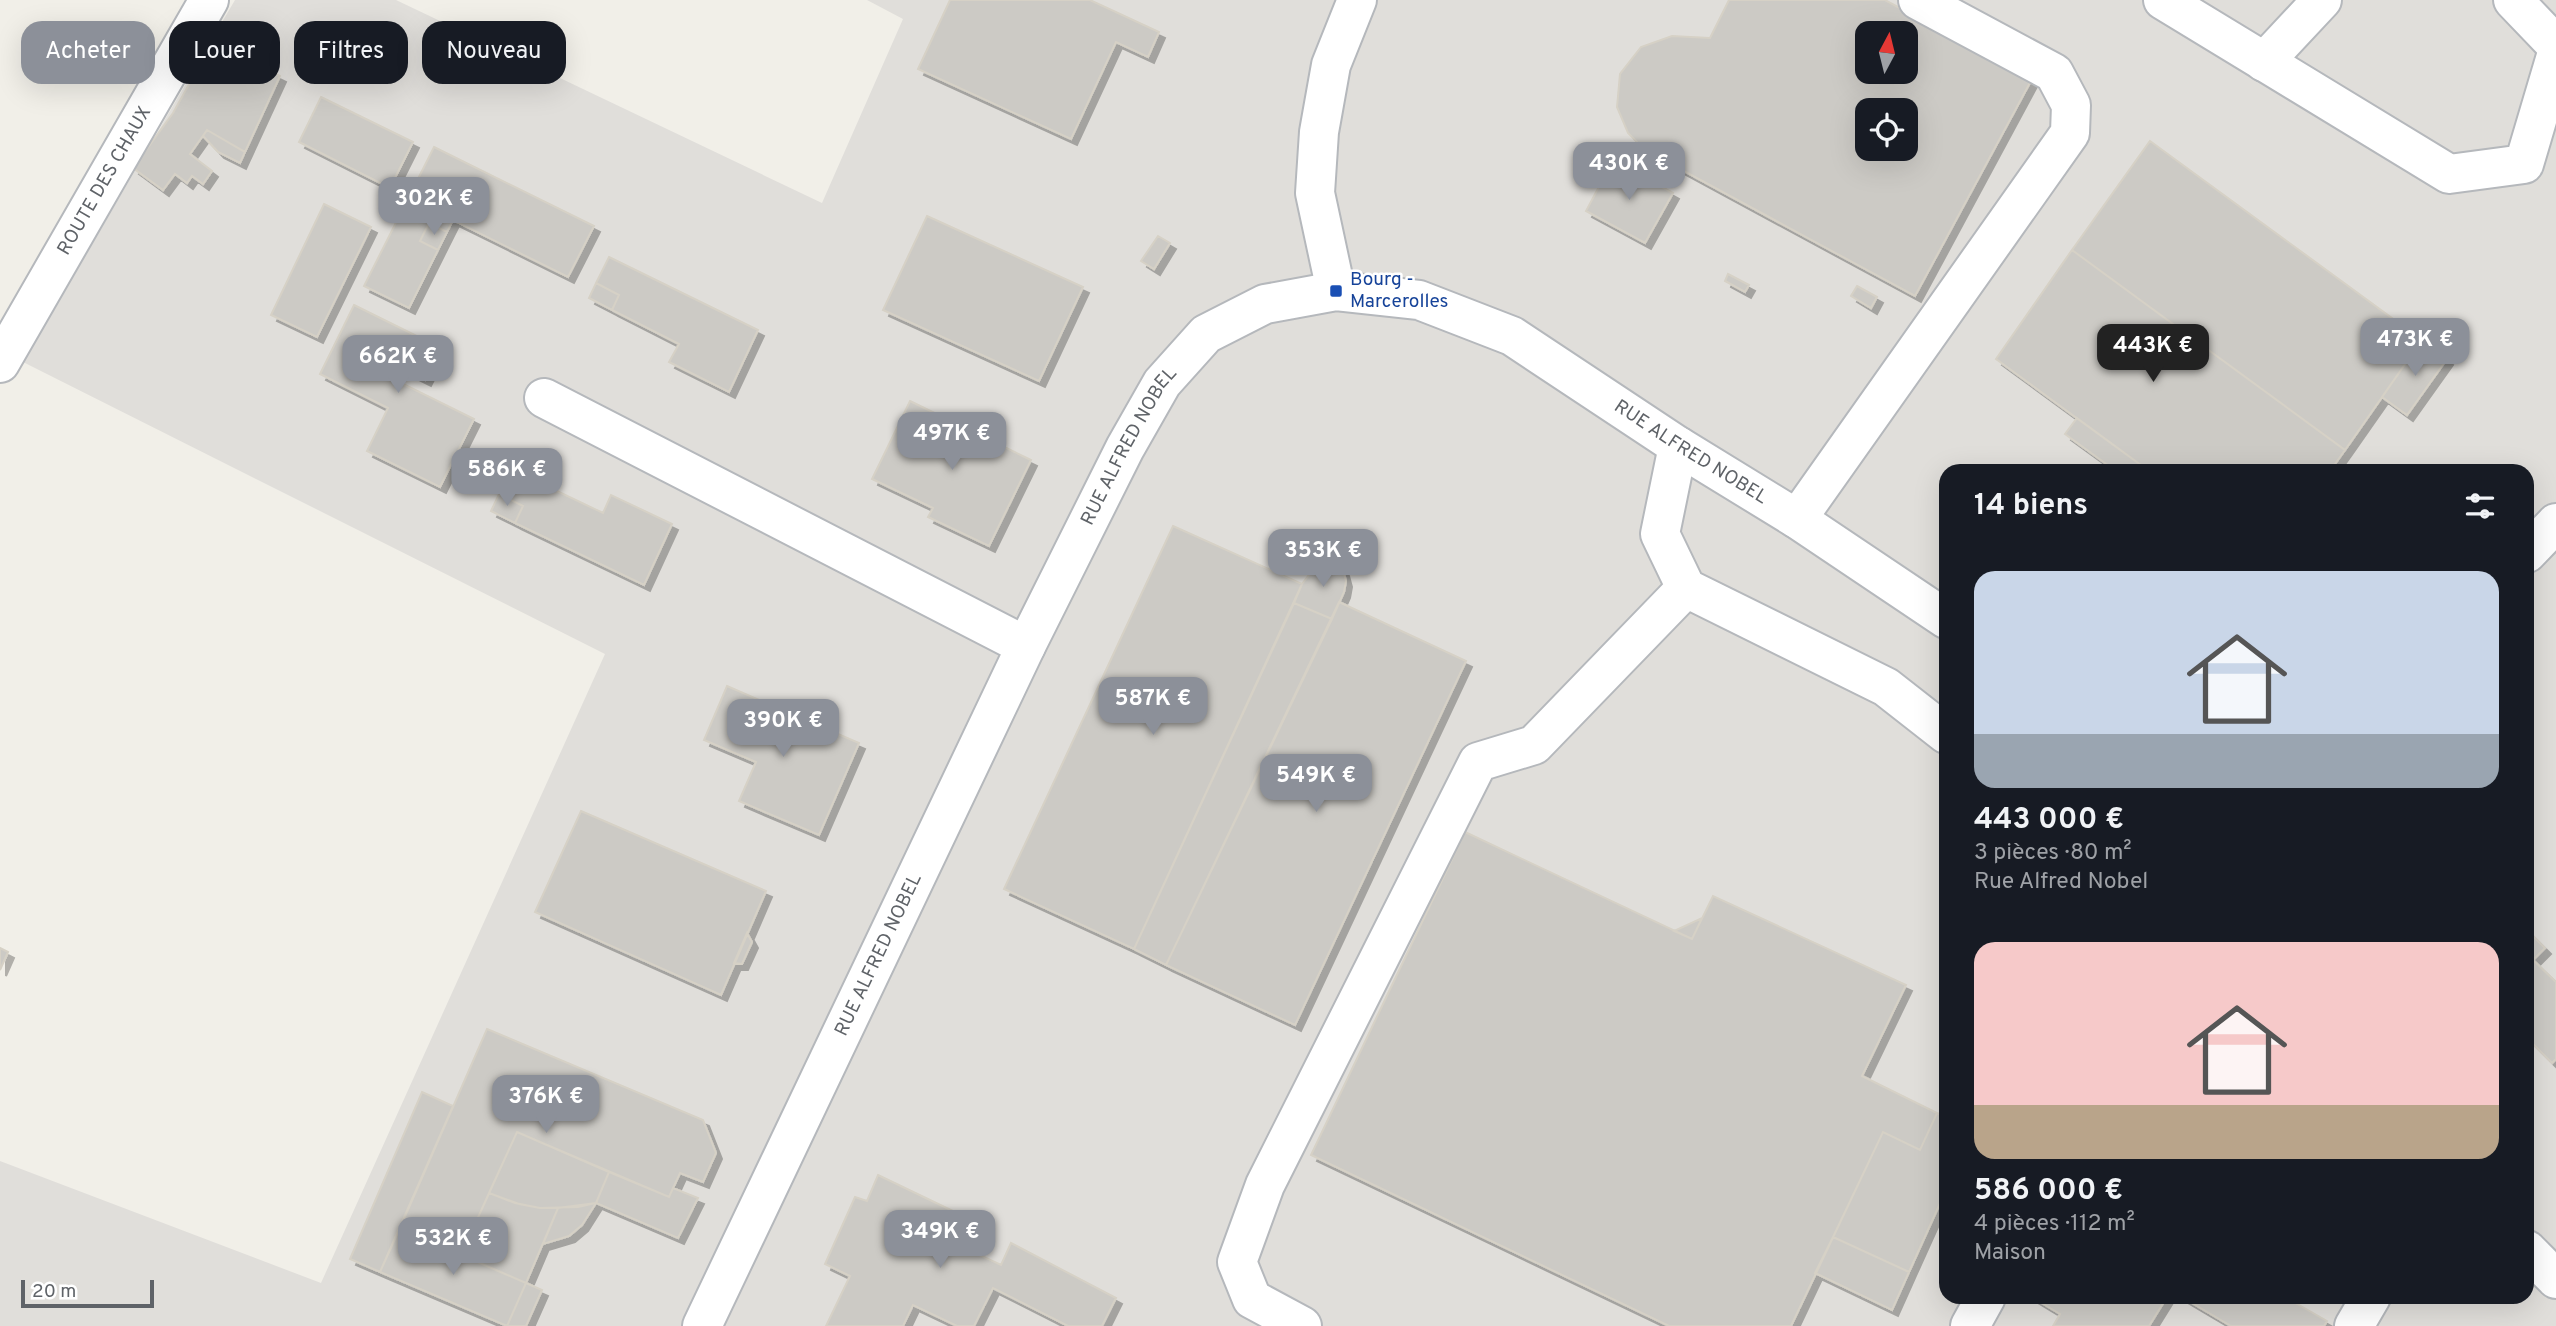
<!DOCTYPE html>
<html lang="fr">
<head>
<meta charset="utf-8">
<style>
	body { margin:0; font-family:Overpass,sans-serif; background:#242831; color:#f1f3f6; height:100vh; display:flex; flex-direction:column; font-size:26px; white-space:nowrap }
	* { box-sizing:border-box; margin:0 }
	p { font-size:23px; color:#9ea1a6 }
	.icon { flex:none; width:38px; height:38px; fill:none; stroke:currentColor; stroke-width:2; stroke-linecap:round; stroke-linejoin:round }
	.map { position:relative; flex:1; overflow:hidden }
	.details { position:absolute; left:1939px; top:464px; width:595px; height:840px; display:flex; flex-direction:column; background:#171b24; border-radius:21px; box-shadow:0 7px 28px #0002 }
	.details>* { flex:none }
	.banner { position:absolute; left:21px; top:21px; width:665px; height:63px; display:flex; gap:14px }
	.needle { width:46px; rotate:7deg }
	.buttons { position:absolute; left:1855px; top:21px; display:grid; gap:14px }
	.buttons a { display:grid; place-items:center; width:63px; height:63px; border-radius:14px; background:#171b24; box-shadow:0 7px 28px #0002; font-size:35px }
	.scale { position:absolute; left:21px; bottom:18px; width:133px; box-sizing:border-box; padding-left:7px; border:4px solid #5f6368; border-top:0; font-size:19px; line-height:24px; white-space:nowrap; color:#5f6368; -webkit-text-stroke:5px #fff; paint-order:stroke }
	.price { position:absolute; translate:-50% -60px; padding:0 16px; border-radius:14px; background:#8c9099; color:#fff; font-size:23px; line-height:46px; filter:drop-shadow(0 2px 4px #0008) }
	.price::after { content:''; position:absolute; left:50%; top:42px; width:21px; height:16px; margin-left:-10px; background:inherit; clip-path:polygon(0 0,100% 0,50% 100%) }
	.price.selected { background:#222; color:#fff }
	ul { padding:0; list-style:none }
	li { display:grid; align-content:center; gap:14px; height:371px; padding:0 35px }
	li span { display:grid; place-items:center; height:217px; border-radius:21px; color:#555 }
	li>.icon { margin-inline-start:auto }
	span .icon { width:126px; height:126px; fill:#fffc; stroke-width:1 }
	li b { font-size:30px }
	h2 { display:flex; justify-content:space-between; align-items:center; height:84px; padding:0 35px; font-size:30px }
	.pill { padding:0 24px; border-radius:21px; background:#171b24; box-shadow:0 7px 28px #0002; font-size:24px; line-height:63px }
	.pill.selected { background:#8c9099; color:#fff }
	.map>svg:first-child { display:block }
	.industrial { fill:#e0deda; fill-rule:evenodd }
	.building { fill:#cccac5; stroke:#d6d1c6; stroke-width:2; fill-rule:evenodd; filter:url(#shadow) }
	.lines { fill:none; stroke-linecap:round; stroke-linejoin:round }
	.minor-casing { stroke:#b5b8bc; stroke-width:42 }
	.minor { stroke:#fff; stroke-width:38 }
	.transit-dot { fill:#1a4fb4; stroke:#fff; stroke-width:2.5 }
	.labels { text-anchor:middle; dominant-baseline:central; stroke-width:5; stroke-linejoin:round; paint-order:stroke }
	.street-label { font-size:19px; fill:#5f6368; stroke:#fff }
	.transit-label { font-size:19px; fill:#164399; stroke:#fff; text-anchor:start }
</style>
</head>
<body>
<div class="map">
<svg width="2556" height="1326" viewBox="0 0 2556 1326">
	<defs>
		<filter id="shadow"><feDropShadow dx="6" dy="6" stdDeviation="0" flood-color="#0004"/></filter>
	</defs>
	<rect width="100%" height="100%" fill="#f1efe8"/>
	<path class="industrial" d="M235 0H396L822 203 903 19 867 0H2556V1326H0V1161L321 1283 605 654 23 362ZM1867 33H1906V72H1867ZM1867 110H1906V149H1867ZM1946 471H2527V1297H1946Z"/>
	<path class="building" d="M950 0H1090L1159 32 1148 57 1116 42 1071 139 918 69Z
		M1729 0H1885L2032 79 1915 296 1645 150 1628 133 1617 107 1620 74 1641 47 1672 36 1710 38ZM1867 33H1906V72H1867ZM1867 110H1906V149H1867Z
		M212 43 280 76 245 152 207 130 190 154 212 171 203 184 192 176 187 183 175 174 163 190 133 168 173 113Z
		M321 97 413 142 390 188 299 142Z
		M207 130 245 152 240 163 218 152 203 136Z
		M2150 141 2422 340 2345 450 2072 250Z
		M434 147 594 226 568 277 453 220 447 232 429 223 420 241 438 250 409 308 364 286Z
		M1647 151 1655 155 1643 176 1635 172Z
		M1613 160 1673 193 1645 243 1586 211Z
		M324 204 371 227 317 337 271 315Z
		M927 216 1083 287 1039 381 883 310Z
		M429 223 447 232 438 250 420 241Z
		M1158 236 1170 243 1154 269 1141 261Z
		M2072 250 2345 450 2330 471H2149L1996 359Z
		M609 257 758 330 729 392 669 362 679 344 612 310 619 295 596 283Z
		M1728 274 1749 285 1745 292 1725 281Z
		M596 283 619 295 612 310 589 298Z
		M1857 286 1877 297 1871 308 1851 296Z
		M354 305 441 348 425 380 389 362 383 374 474 419 440 487 367 451 388 408 320 374Z
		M2422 340 2447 359 2407 415 2382 397Z
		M910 401 1031 460 989 546 928 517 933 508 872 479Z
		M2077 418 2149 471H2116L2065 434Z
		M511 469 603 513 611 495 672 524 644 585 515 523 523 506 499 494Z
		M499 494 523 506 515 523 491 511Z
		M1173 526 1302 584 1134 949 1004 889Z
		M1324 561 1335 563 1343 570 1346 581 1344 592 1332 619 1294 603 1302 584 1315 567Z
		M1339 602 1466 661 1295 1025 1166 965Z
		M1294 603 1332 619 1166 965 1134 949Z
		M727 686 859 743 819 835 739 801 756 762 704 740Z
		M581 811 766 891 721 995 535 912Z
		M1465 832 1692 939 1713 896 1906 985 1862 1076 1937 1113 1920 1150 1883 1132 1791 1326H1669L1311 1155Z
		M1702 918 1692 939 1674 931Z
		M2527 930 2545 948 2533 960 2556 982V1059L2552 1063 2527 1038Z
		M747 933 752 942 742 964 734 963Z
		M0 948 8 952 0 970Z
		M487 1029 703 1120 716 1153 703 1182 680 1173 669 1197 517 1132 461 1255 400 1228Z
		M422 1092 453 1106 380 1272 350 1259Z
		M1937 1113 1946 1117V1190L1909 1272 1833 1237 1883 1132 1920 1150Z
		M517 1132 609 1172 596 1203 578 1207 540 1208 515 1203 489 1193Z
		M609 1172 669 1197 673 1188 698 1198 678 1238 596 1203Z
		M878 1175 953 1211 941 1237 1001 1265 1011 1243 1116 1298 1102 1326H1068L993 1288 974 1326H957L913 1305 903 1326H826L850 1276 825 1264 855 1197 867 1201Z
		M489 1193 519 1204 540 1208H558L526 1283 461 1255Z
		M596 1203 582 1225 569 1236 543 1244 558 1208Z
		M400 1228 526 1283 507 1326 380 1272Z
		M1833 1237 1909 1272 1892 1310 1815 1273Z
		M526 1283 542 1290 526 1326H507Z
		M2032 1297H2167L2149 1326H2053L2060 1314Z
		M2182 1297H2285L2327 1321 2324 1326H2231Z"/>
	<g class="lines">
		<defs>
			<g id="minor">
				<path d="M2163 0 2449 174 2524 164 2556 56"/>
				<path d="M2513 0 2556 45"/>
				<path d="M2264 62 2322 0"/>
				<path d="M1336 291 1315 193 1319 132 1331 65 1357 0"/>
				<path id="s1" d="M0 363 209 0"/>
				<path d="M544 398 1026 646"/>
				<path d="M1678 446 1660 534 1686 588 1886 687 1946 734"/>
				<path d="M1797 519 2070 133 2071 105 2054 73 1918 0"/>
				<path d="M2527 553 2556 523"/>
				<path d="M2527 1250 2556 1279"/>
				<path id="s2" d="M702 1326 1026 646 1125 448 1162 383 1206 334 1265 304 1336 291 1419 300 1512 336 1678 446 1797 519 1946 619"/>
				<path d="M1302 1326 1252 1299 1237 1262 1265 1185 1478 762 1534 745 1686 588"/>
				<path d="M1970 1326 1986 1297"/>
				<path d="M2354 1326 2371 1297"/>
			</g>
		</defs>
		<use href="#minor" class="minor-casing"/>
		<use href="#minor" class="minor"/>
	</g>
	<rect class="transit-dot" x="1329" y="284" width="14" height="14" rx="3.5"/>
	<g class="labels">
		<g class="street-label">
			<text stroke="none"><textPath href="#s1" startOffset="210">ROUTE DES CHAUX</textPath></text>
			<text stroke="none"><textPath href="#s2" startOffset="978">RUE ALFRED NOBEL</textPath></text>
			<text stroke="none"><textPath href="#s2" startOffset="1650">RUE ALFRED NOBEL</textPath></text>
			<text stroke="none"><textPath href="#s2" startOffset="411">RUE ALFRED NOBEL</textPath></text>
		</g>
		<g class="transit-label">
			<text x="1350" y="280">Bourg -<tspan x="1350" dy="22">Marcerolles</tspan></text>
		</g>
	</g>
</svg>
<div class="buttons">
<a><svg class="needle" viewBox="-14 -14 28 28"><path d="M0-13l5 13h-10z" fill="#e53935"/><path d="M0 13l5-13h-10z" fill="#9ea1a6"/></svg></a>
<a><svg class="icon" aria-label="locate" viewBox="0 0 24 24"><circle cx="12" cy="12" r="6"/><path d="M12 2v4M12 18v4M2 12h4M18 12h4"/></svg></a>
</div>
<div class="scale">20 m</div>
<b class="price" style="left:1629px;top:202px">430K €</b>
<b class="price" style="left:434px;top:237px">302K €</b>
<b class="price" style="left:2415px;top:378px">473K €</b>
<b class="price selected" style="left:2153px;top:384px">443K €</b>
<b class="price" style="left:398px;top:395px">662K €</b>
<b class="price" style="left:952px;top:472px">497K €</b>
<b class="price" style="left:507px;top:508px">586K €</b>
<b class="price" style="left:1323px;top:589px">353K €</b>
<b class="price" style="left:1153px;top:737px">587K €</b>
<b class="price" style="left:783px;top:759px">390K €</b>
<b class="price" style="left:1316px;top:814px">549K €</b>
<b class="price" style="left:546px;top:1135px">376K €</b>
<b class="price" style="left:940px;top:1270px">349K €</b>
<b class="price" style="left:453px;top:1277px">532K €</b>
<div class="banner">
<a class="pill selected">Acheter</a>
<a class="pill">Louer</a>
<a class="pill">Filtres</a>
<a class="pill">Nouveau</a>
</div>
<section class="details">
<h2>14 biens<svg class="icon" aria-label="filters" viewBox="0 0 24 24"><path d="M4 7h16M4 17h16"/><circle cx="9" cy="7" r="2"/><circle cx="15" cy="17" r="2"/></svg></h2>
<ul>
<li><span style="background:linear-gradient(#c9d6e8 75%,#9aa5b1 0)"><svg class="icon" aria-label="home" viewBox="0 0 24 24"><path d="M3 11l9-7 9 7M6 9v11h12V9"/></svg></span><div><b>443 000 €</b><p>3 pièces · 80 m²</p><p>Rue Alfred Nobel</p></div></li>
<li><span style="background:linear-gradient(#f6c9c9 75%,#b9a48a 0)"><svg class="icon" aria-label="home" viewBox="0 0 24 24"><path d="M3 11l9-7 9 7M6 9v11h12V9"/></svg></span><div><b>586 000 €</b><p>4 pièces · 112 m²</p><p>Maison</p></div></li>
</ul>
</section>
</div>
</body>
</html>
